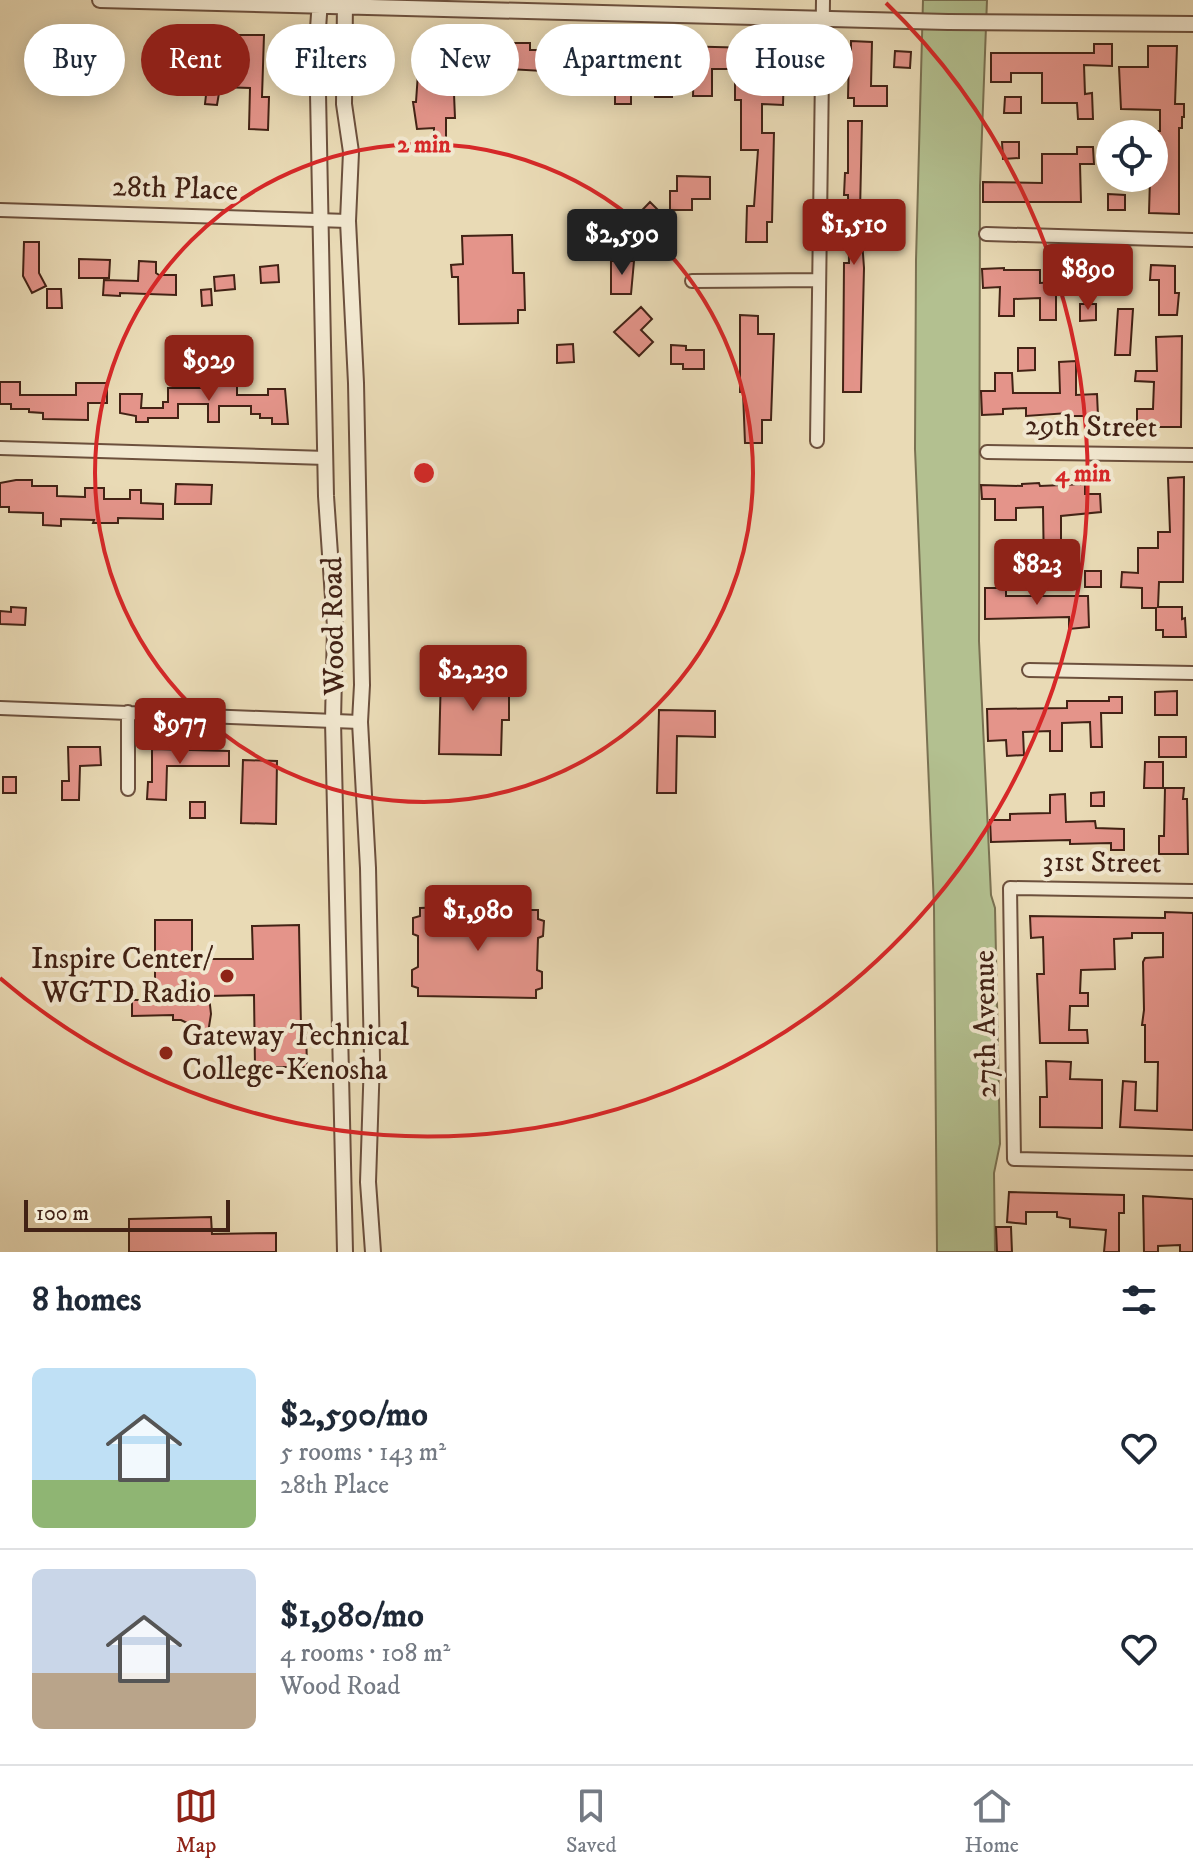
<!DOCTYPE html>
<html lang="en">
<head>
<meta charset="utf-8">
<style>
	body { margin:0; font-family:"IM FELL DW Pica",serif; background:#f2f2f3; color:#1f2937; height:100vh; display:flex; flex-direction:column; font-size:30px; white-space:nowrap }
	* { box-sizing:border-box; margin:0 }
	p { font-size:26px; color:#747a83 }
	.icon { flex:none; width:44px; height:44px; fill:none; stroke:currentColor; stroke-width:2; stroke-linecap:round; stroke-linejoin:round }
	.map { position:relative; height:1252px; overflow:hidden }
	.side { display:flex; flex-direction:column; background:#fff; flex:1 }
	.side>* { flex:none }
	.banner { position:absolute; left:24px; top:24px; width:1146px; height:72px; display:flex; gap:16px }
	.buttons { position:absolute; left:1096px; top:120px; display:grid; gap:16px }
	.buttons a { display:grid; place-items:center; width:72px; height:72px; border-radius:50%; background:#fff; box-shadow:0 4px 20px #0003; font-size:40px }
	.scale { position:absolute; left:24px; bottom:20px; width:206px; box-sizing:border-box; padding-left:8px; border:4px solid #422215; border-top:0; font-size:22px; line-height:28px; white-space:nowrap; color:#422215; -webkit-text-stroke:6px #f1e7cf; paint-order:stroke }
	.price { position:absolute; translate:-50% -68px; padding:0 18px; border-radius:8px; background:#8f2418; color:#fff; font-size:26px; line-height:52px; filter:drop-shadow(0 2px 4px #0008) }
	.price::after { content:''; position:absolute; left:50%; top:48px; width:24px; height:18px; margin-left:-12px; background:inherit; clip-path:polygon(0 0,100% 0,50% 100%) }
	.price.active { background:#222; color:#fff }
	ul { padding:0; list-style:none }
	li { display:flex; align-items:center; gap:24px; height:200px; padding:0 32px }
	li+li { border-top:2px solid #e0e1e3 }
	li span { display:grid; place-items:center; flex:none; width:224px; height:160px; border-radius:12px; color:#555 }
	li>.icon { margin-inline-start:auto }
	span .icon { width:96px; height:96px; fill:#fffc; stroke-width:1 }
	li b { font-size:34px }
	h2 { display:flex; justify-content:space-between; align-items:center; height:96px; padding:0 32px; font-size:34px }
	.chip { padding:0 28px; border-radius:36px; background:#fff; box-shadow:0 4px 20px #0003; font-size:28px; line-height:72px }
	.chip.active { background:#8f2418; color:#fff }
	.dock { display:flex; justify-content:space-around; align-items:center; height:112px; border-top:2px solid #e0e1e3; background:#fff; font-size:22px; color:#747a83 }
	.dock a { display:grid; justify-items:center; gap:4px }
	.dock .active { color:#8f2418 }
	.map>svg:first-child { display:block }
	.green { fill:#b3c090; stroke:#7a7152; stroke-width:2 }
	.building { fill:#e4948a; stroke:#422215; stroke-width:2 }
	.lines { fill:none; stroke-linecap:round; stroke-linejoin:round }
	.minor-casing { stroke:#6c503d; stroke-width:16 }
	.tertiary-casing { stroke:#6c503d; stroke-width:18 }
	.minor { stroke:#f1e7cf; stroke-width:12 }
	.tertiary { stroke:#f1e7cf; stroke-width:14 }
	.ring { fill:none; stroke:#d62828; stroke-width:4 }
	.poi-dot { fill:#8f2418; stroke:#f1e7cf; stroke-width:3 }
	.labels { text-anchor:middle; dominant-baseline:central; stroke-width:8; stroke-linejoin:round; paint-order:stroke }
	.street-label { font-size:30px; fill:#422215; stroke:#f1e7cf }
	.poi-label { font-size:30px; fill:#422215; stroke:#f1e7cf; text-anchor:end }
	.centre { fill:#d62828; stroke:#f1e7cf; stroke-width:4 }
	.ring-label { font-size:24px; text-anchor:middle; font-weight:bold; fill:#d62828; stroke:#f1e7cf; stroke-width:8; stroke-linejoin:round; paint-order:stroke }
</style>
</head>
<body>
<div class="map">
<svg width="1193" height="1252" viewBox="0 0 1193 1252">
	<rect width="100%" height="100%" fill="#e9dab5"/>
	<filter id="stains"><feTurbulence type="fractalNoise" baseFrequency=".0025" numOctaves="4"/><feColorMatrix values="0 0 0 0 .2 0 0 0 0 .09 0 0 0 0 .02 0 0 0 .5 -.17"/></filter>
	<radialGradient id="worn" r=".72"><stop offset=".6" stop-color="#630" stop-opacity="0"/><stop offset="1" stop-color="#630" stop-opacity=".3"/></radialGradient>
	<path class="green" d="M923 0H987L980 186 979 641 991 895 995 908 1000 1144 994 1173 995 1252H937L934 907 915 449 916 260Z"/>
	<path class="building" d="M237 35H264L262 97H269L268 130 249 129 250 88 220 87 217 105 205 104 207 86 190 85V72L154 69 155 56H150L151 42 181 44 180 57 237 59Z
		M851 41 872 42 871 86H887V106H854V98H848L849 50H851Z
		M509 43H530V50H551V43L625 45V49L676 46 789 49 788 69H784L783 105 762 104V133H774L772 222H767V242H746L747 206H754L758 150H741V100H735V69H712V96H693L694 67 672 66V97H655V69H631V104H615V73H610V70H564V62L543 61V71L508 69Z
		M1094 44H1112V66L1084 65 1085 94 1092 93 1093 119H1078L1077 103H1042V73H1011V82H991V53H1094Z
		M1148 46H1177L1175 104H1184V117H1182V128H1179V214L1149 213 1150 178H1154V131H1160V110L1121 109 1119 67H1148Z
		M895 51 911 52 910 68 894 67Z
		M446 72V94H454L455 118H446V149H434V128L417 129 413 102H416L418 73Z
		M1005 97H1021V113H1004Z
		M848 121H862L860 212 864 268 861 392H843L844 263H849L848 195H844L845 173H848Z
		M1002 142H1019V158L1003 159Z
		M1077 147H1093L1094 164H1080L1081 202H983V182L1042 183V154H1077Z
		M677 176 710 177V199H692V210H670V191H677Z
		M1108 194 1125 195V210H1108Z
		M650 202 660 212 645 226 654 235 641 248 623 230Z
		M512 235 513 273H524L525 310H518V323L459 324 458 277H452L451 265 463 264 462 236Z
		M24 242H39V273L46 286 32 293 23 276Z
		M79 259 110 260 109 278H79Z
		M139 261 156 262V273L159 275H176V295L120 293V296L103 295 104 280 138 281Z
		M611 261H634L631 294H611Z
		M1112 264 1127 265V281L1112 280Z
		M278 265 279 282 261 283 260 267Z
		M1151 265 1175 266V293H1179L1177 315H1159V280H1150Z
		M1004 268V270H1040V283L1056 282V320H1040V298L1014 299V316H999L1000 287 983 288 982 269Z
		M1088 270 1089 288H1062L1061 271Z
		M234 275 235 289 215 291 214 277Z
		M47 289H61L62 308H47Z
		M211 289 212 305 202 306 201 290Z
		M1080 304H1096V320L1080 321Z
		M641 307 652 319 641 330 653 342 639 356 614 332Z
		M1118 309H1133L1130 355H1115Z
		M740 315 758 316V334H774L771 420H762V443H745L743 392H740Z
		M1182 336 1181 427H1137V409H1153L1154 382 1135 381 1136 371H1157L1156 337Z
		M573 344 574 362 557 363V345Z
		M671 345 686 346V350H704V369H683V364H671Z
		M1018 348H1035V370L1018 371Z
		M1076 361V395L1097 394 1098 416H1068V413L1026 416V408L1003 409V414L982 415 981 391H995V373H1012L1013 393H1060L1059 362Z
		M0 382H20V395H76V383H107V403H88V420L43 419V413L29 412V409H11V404H0Z
		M208 386H237V395H268V389H285L288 424H272V418H260V414H251V406H219V422H208V404H178V418H148V422H136V416L120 413V394H142L141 408H163V402H168V388H208Z
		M1184 477 1183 582H1159L1158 607H1182V619L1185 618 1186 637H1163V630H1156V608H1142V588L1121 587 1122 572 1138 573V548H1158V532H1170L1168 478Z
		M16 480H32V486H57V496L85 497V488H104V499H130V490H141V503L163 504V519L118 518V523H93L94 520 61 519V526L43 525V513L9 512V507H0V483Z
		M1039 483 1040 486 1085 484V494H1100L1101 512 1061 516V574H1044L1043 507 1016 508V520H995V499H982L981 485 1022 486V484Z
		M176 484 212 485 211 504H175Z
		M1019 557 1020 573H1002V558Z
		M1085 571H1101V587H1085Z
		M985 588H1006V596H1088L1089 627 1069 629V617L985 619Z
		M11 607 26 608 25 625 0 624V611L11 612Z
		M441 672 505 673V687H509V720H502L501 755 439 754Z
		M1177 691V715H1155V692Z
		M1109 697H1122V713H1101L1102 747H1091L1090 722 1062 723V751H1050V731L1023 732 1024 755 1007 756 1006 740 988 741 987 709 1067 708V701H1109Z
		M659 710 715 711V737L677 736 676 793H657Z
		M1159 737H1186V757H1159Z
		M68 747H100L101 765 80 766 79 800H62V781H69Z
		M152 749 229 751V766H167L166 800 147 799 148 782H152Z
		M243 760 277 761 276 824 241 823Z
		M1145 762H1163V788H1144Z
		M3 777H16V793H3Z
		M1165 788H1184L1183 799H1187L1188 854H1159V836H1164Z
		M1104 792V806H1091V793Z
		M1065 794 1066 822 1095 821 1096 828 1124 829V850H1111V843L1070 844V840L991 842 990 820H1010V814L1050 813V795Z
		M190 802H205V818H190Z
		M447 907V910H538V919L544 921 543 936 538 938 537 970 542 972V988L536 990V998L418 996V988L412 986V970L418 967V936L413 934V918L420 916V908Z
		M1165 912 1193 913V1130L1120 1127 1123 1081 1136 1082 1135 1110 1157 1111 1158 1062H1145V1025H1142L1144 1010 1143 962 1145 958 1163 957V933H1132V938L1114 939 1115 969 1081 970 1080 993H1088V1006H1070L1069 1030H1087L1088 1043H1040L1037 974H1044L1043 937 1031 938 1030 916 1165 918Z
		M155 920H192V959H253L252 926 299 925 301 1028H306L307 1067H255L254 995 209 996 211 1014 208 1033 181 1020H173V1015L132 1016V1000H146V994H155Z
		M1046 1061 1071 1062 1070 1079 1102 1080V1128L1040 1127V1097H1047Z
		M1009 1192 1124 1195V1213H1119V1252H1104L1106 1230 1070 1227V1219L1057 1217V1212H1026V1224L1007 1222Z
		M1143 1196 1193 1199V1252H1180V1245L1158 1246V1252H1144Z
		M211 1217 212 1234 276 1233V1252H129V1219Z
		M996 1227H1011L1012 1252H997Z"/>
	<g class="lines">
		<defs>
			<path id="minor" d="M0 210 348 221
				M986 234 1193 240
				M692 281 818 280
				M817 441 823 0
				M0 448 326 458
				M987 452 1193 455
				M1029 670 1193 673
				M0 708 360 722
				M128 712V789
				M1193 891 1010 888 1014 1159 1193 1163"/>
			<path id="tertiary" d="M100 0 948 22 1193 24
				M320 0 317 43 326 496 335 627 333 721 345 1252
				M345 0 344 104 351 152 348 221 356 383 362 685 360 722 368 868 372 1059 368 1182 373 1252"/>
		</defs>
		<use href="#minor" class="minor-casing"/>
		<use href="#tertiary" class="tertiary-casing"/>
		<use href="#minor" class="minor"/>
		<use href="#tertiary" class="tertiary"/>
	</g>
	<g class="ring">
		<circle cx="424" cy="473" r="329"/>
		<path d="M886 3A659 659 0 0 1 0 978"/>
	</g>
	<g class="poi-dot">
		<circle cx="227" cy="976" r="8"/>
		<circle cx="166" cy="1053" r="8"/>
	</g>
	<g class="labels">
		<g class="street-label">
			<text transform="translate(175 189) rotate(2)">28th Place</text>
			<text transform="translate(1091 427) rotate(1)">29th Street</text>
			<text transform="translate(334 626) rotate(-91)">Wood Road</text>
			<text transform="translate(1102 863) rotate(1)">31st Street</text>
			<text transform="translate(986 1024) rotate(-91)">27th Avenue</text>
		</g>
		<g class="poi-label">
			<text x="211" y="959">Inspire Center/<tspan x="211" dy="34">WGTD Radio</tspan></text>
			<text x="182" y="1036" text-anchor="start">Gateway Technical<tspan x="182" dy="34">College-Kenosha</tspan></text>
		</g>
	</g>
	<circle cx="424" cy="473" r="12" class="centre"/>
	<g class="ring-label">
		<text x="424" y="152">2 min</text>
		<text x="1083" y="481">4 min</text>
	</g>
	<rect width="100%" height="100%" filter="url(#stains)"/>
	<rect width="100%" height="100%" fill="url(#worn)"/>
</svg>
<div class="buttons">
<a><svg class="icon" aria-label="locate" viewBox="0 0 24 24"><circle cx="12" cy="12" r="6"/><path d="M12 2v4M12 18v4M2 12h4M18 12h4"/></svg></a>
</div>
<div class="scale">100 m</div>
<b class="price" style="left:854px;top:267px">$1,510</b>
<b class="price active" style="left:622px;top:277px">$2,590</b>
<b class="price" style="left:1088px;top:312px">$890</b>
<b class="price" style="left:209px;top:403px">$929</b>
<b class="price" style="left:1037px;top:607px">$823</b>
<b class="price" style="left:473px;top:713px">$2,230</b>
<b class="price" style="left:180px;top:766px">$977</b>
<b class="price" style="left:478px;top:953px">$1,980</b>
<div class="banner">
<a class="chip">Buy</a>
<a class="chip active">Rent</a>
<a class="chip">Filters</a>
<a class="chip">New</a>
<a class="chip">Apartment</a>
<a class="chip">House</a>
</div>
</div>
<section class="side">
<h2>8 homes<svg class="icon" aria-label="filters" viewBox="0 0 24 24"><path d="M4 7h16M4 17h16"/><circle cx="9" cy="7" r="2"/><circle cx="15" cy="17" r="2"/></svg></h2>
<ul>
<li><span style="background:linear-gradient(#bfe0f5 70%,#8fb573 0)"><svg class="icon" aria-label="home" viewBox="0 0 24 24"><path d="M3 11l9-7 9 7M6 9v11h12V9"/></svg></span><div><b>$2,590/mo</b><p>5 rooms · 143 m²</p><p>28th Place</p></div><svg class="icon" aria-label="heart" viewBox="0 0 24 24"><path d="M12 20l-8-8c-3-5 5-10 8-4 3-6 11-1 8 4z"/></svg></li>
<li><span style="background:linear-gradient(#c9d6e8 65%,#b9a48a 0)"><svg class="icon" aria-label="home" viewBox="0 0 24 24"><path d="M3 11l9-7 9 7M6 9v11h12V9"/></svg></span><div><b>$1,980/mo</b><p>4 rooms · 108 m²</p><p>Wood Road</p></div><svg class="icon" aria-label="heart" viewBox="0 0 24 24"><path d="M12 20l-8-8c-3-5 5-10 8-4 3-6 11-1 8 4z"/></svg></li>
</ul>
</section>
<nav class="dock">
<a class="active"><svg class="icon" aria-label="map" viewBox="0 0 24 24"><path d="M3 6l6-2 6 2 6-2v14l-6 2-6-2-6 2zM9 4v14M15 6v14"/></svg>Map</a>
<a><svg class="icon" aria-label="saved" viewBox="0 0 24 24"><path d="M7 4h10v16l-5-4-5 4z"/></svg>Saved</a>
<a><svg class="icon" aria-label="home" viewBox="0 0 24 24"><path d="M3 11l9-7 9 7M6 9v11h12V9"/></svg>Home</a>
</nav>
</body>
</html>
